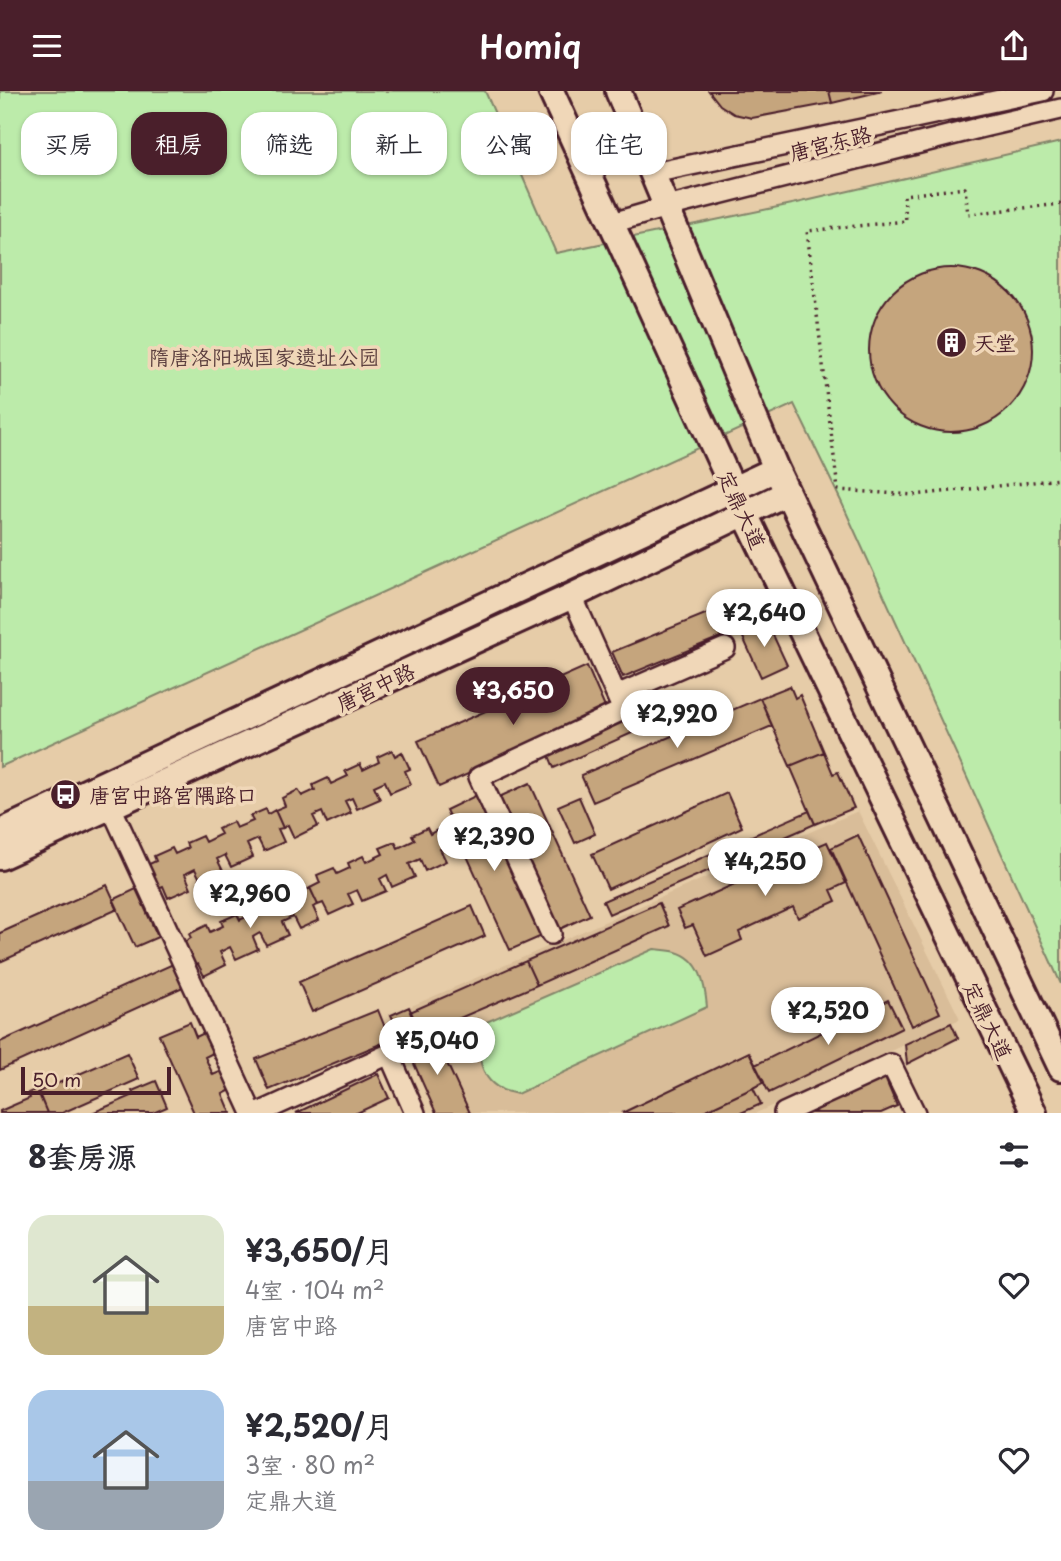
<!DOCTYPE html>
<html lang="zh">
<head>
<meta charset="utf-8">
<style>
	body { margin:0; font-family:"Playpen Sans","LXGW WenKai TC",sans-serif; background:#f7f7f7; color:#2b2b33; height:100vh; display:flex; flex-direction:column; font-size:26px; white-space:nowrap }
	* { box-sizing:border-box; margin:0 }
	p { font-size:23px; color:#7c7c81 }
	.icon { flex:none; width:38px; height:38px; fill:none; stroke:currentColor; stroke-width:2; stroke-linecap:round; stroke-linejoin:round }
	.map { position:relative; height:1022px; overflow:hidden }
	.details { display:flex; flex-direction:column; background:#fff; flex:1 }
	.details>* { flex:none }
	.top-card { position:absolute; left:21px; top:21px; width:700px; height:63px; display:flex; gap:14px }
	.scale { position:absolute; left:21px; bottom:18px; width:150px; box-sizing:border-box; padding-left:7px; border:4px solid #4a1f2b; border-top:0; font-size:19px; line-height:24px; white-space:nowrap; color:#4a1f2b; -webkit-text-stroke:5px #f0d7b8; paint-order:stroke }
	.price { position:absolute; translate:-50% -60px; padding:0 16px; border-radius:24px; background:#fff; color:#222; font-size:23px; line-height:46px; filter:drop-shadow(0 2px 4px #0008) }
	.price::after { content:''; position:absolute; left:50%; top:42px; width:21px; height:16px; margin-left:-10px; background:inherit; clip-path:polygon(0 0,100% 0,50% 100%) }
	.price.active { background:#4a1f2b; color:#fff }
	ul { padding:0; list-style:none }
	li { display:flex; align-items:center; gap:21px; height:175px; padding:0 28px }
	li span { display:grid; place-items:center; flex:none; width:196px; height:140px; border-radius:21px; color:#555 }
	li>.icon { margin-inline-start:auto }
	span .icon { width:84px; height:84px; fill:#fffc; stroke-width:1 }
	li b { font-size:30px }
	h2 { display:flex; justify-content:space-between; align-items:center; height:84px; padding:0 28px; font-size:30px }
	.chip { padding:0 24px; border-radius:21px; background:#fff; box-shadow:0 2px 5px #0004; font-size:24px; line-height:63px }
	.chip.active { background:#4a1f2b; color:#fff }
	header { display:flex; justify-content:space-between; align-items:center; height:91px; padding:0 28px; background:#4a1f2b; color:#fff; font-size:32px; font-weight:600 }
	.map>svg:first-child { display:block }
	.built { fill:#d9bd99 }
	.green { fill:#bcebaa; stroke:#83856a; stroke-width:2 }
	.building { fill:#c5a57d; stroke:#4a1f2b; stroke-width:2 }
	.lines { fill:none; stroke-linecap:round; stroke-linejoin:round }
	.minor-casing { stroke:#4a1f2b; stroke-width:24 }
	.major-casing { stroke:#4a1f2b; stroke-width:30 }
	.path { stroke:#4a1f2b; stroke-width:3.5; stroke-dasharray:2 5; stroke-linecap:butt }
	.minor { stroke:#f0d7b8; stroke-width:19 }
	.major { stroke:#f0d7b8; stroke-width:24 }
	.labels { text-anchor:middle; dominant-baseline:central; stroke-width:7; stroke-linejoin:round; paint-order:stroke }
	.street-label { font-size:21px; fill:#4a1f2b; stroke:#f0d7b8 }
	.poi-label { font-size:21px; fill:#4a1f2b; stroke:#f0d7b8; text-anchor:start }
	.park-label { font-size:21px; fill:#5b3e3e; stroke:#f0d7b8 }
</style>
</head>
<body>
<header><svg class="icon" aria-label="menu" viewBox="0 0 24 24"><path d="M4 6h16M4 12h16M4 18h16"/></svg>Homiq<svg class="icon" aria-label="share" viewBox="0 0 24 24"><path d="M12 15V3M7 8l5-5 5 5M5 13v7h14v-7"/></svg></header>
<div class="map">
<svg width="1061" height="1022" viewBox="0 0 1061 1022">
	<rect width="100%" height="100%" fill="#e6cca8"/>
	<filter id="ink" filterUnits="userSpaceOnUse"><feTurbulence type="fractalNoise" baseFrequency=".0143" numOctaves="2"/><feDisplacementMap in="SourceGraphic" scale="14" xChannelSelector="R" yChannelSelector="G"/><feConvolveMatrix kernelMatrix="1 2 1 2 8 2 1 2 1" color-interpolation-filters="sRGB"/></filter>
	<g filter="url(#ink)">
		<path class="built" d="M858 720 960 928 756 1022H436L391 924Z"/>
		<path class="green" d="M0 0H485L556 162 797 112 1061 51V893L841 410 794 313 0 676Z
			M654 858C661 859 669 859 676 861 701 868 705 894 707 916L517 1003C512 1001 505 1001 501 998 478 987 474 953 484 932Z"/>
		<path class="building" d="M709 0H829L832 12 752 27 734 23 720 14Z
			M829 0H882L832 12Z
			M869 259a82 82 0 1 1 164 0a82 82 0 1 1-164 0Z
			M742 508 752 533 623 586 612 561Z
			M767 531 787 574 761 586 741 542Z
			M587 575 607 621 439 696 418 650Z
			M790 595 795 607 800 604 824 661 790 675 760 607Z
			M760 607 772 635 593 711 581 684Z
			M663 610 670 625 554 677 548 662Z
			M392 659 395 665 402 661 410 678 405 680 411 693 390 702 385 690 374 695 380 708 357 718 352 707 345 710 351 722 327 733 322 721 313 725 318 735 294 747 288 734 283 737 275 719 285 715 282 707 298 699 302 705 315 699 313 694 328 687 331 693 348 685 345 680 360 673 363 679 379 671 377 666Z
			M824 661 833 683 838 681 854 717 815 733 790 675Z
			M530 692 590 824 560 838 499 706Z
			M727 702 742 736 608 798 592 763Z
			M477 704 542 845 510 859 446 719Z
			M579 706 595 743 575 752 558 715Z
			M266 718 268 723 275 719 283 737 278 738 284 751 264 760 258 748 247 753 253 766 231 776 225 764 217 768 223 780 201 790 195 778 185 783 191 797 168 807 163 795 158 797 147 774 156 770 154 765 172 757 175 763 188 757 186 752 202 745 205 751 221 743 218 738 233 731 236 737 253 730 250 725Z
			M809 720 815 733 609 823 603 810Z
			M427 737 430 743 437 739 445 755 440 758 446 770 425 780 420 768 409 773 415 786 392 796 387 784 380 788 386 800 362 810 357 799 348 803 353 813 329 824 323 812 318 814 310 797 320 792 317 784 334 777 337 783 350 777 348 772 363 765 366 771 383 763 380 757 395 751 398 757 415 749 412 744Z
			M858 744 940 922 912 935 831 757Z
			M827 751 846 792 831 799 836 810 798 827 793 816 739 841 742 849 707 865 693 834 685 837 677 819 788 769 786 765 807 756 809 759Z
			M107 794 118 818 0 871V842Z
			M301 795 303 801 310 797 318 814 313 816 319 829 299 838 293 826 282 831 288 844 266 854 260 842 253 846 258 858 236 868 230 856 220 861 226 874 204 885 198 873 193 875 182 852 191 847 189 843 207 834 210 841 223 835 221 830 237 823 240 829 256 821 253 815 268 809 271 815 288 807 285 802Z
			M136 798 158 846 135 856 113 809Z
			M659 812 669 835 537 894 526 870Z
			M472 815 485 845 312 921 299 891Z
			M526 870 537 894 420 944 410 921Z
			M173 873 183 896 0 979V951Z
			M888 909 902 937 769 1002 755 974Z
			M409 916 423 949 407 957 391 924Z
			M378 919 390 949 269 999 256 968Z
			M190 931 196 946 206 941 215 961 205 966 213 984 222 980 231 999 223 1003 231 1022H194L159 944Z
			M951 932 958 947 907 973 905 953Z
			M434 944 470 1022H436L407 957Z
			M749 961 764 991 753 997 700 1022H622Z
			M127 962 139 988 62 1022H47L38 1001Z
			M378 983 389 1007 357 1022H296Z
			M885 987 897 1015 881 1022H808Z
			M156 990 167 1016 153 1022H92L134 1004 132 1000Z
			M753 997 761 1013 741 1022H700Z
			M37 998 47 1022H0V1020L30 1007 28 1002Z"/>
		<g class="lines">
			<defs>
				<path id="minor" d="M653 82 1043 0
					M612 132 667 116 983 36 1061 18
					M617 604 725 557
					M111 716 252 1022
					M551 843 479 686 623 619 572 505
					M259 1022 389 963 415 1022
					M784 1022 891 973 915 1022"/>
				<path id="major" d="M551 0 733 398 1034 1022
					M618 0 776 378 1061 977
					M0 741 776 378
					M0 766 572 505 787 402"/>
			</defs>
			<use href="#minor" class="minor-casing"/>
			<use href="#major" class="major-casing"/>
			<path class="path" d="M1061 113 968 123 965 97 904 104 906 130 807 140 838 399 914 404 1061 388"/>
			<use href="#minor" class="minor"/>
			<use href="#major" class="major"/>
		</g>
	</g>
	<defs>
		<symbol id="building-disc" viewBox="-11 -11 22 22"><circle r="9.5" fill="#4a1f2b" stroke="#f0d7b8"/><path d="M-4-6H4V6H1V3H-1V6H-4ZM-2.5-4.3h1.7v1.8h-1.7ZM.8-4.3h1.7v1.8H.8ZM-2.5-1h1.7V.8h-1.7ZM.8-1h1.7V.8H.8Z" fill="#fff"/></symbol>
		<symbol id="bus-disc" viewBox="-11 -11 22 22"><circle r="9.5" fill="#4a1f2b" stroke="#f0d7b8"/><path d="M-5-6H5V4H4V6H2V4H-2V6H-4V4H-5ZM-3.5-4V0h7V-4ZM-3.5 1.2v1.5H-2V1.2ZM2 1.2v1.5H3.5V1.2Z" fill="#fff"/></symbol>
	</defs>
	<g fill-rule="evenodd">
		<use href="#building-disc" x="934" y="234" width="35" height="35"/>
		<use href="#bus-disc" x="48" y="686" width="35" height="35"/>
	</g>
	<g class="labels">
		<g class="street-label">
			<text transform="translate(830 51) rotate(-14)">唐宫东路</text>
			<text transform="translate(743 418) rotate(65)">定鼎大道</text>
			<text transform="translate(375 595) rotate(-25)">唐宫中路</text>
			<text transform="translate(989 929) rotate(64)">定鼎大道</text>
		</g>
		<g class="poi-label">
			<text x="974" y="251">天堂</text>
			<text x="89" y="703">唐宫中路宫隅路口</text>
		</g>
		<g class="park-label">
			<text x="264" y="265">隋唐洛阳城国家遗址公园</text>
		</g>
	</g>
</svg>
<div class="scale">50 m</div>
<b class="price" style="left:764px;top:558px">¥2,640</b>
<b class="price active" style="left:513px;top:636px">¥3,650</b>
<b class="price" style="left:677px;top:659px">¥2,920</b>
<b class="price" style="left:494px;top:782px">¥2,390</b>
<b class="price" style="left:765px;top:807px">¥4,250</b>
<b class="price" style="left:250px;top:839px">¥2,960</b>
<b class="price" style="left:828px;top:956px">¥2,520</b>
<b class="price" style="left:437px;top:986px">¥5,040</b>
<div class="top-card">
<a class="chip">买房</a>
<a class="chip active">租房</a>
<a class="chip">筛选</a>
<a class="chip">新上</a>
<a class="chip">公寓</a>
<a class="chip">住宅</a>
</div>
</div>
<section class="details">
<h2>8套房源<svg class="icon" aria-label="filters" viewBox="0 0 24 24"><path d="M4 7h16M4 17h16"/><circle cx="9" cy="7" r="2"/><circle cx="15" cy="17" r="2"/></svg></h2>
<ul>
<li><span style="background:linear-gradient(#dfe7d0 65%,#c2b280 0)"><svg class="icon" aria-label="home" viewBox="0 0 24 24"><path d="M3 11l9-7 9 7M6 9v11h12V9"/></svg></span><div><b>¥3,650/月</b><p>4室 · 104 m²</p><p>唐宫中路</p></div><svg class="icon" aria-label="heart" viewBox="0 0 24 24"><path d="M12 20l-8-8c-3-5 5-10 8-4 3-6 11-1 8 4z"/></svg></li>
<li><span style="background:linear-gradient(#a9c7e8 65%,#9aa5b1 0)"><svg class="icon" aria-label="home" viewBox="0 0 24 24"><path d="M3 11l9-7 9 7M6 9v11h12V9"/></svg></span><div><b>¥2,520/月</b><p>3室 · 80 m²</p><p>定鼎大道</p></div><svg class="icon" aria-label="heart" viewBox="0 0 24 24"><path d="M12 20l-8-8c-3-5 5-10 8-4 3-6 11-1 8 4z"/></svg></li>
</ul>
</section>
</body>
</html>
